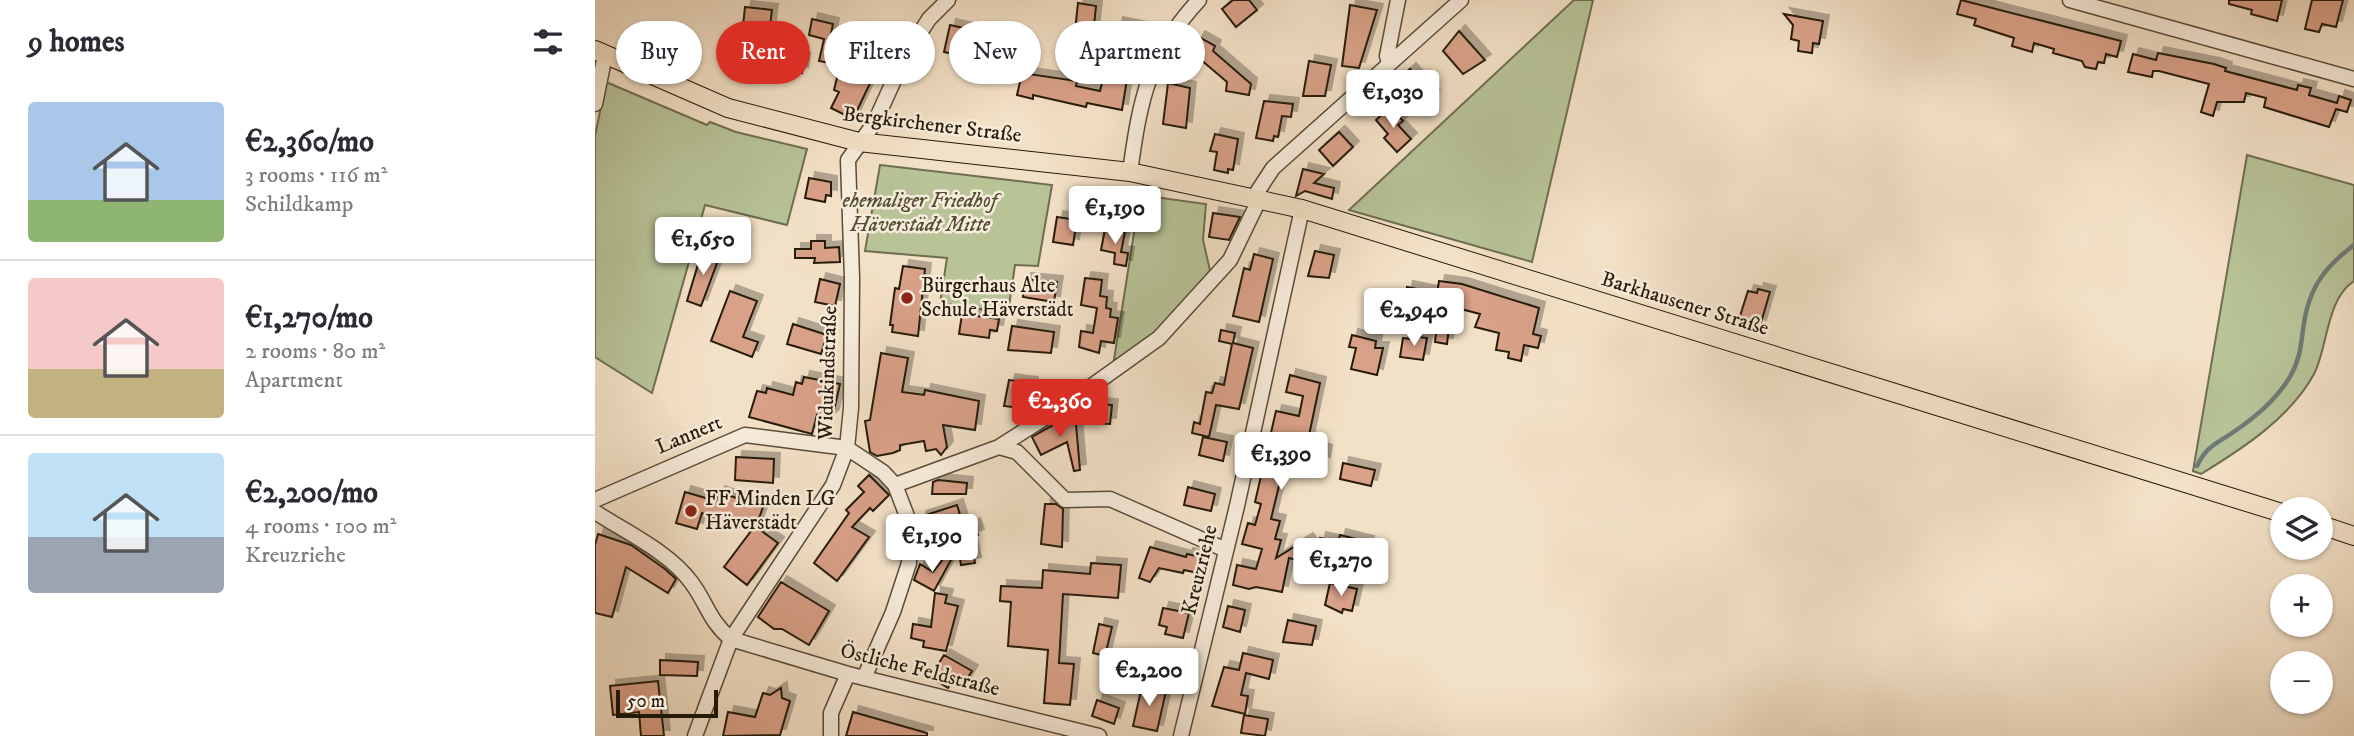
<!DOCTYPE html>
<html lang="en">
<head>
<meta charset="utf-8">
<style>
	body { margin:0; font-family:"IM FELL DW Pica",serif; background:#f2f2f3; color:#2b2b33; height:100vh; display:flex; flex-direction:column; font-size:26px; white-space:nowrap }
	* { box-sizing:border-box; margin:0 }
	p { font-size:23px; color:#7c7c81 }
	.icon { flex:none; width:38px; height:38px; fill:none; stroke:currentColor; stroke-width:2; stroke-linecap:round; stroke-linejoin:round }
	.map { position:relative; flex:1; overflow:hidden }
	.details { display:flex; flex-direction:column; background:#fff; width:595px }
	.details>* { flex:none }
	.top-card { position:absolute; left:21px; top:21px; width:665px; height:63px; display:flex; gap:14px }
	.buttons { position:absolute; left:1675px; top:497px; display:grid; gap:14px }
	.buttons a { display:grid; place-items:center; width:63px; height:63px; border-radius:50%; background:#fff; box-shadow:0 2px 5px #0004; font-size:35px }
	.scale { position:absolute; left:21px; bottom:18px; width:102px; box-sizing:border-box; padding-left:7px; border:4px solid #261a09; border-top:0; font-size:19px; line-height:24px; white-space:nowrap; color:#261a09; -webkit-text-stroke:5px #f7ecdb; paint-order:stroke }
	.price { position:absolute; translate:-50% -60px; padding:0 16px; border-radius:7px; background:#fff; color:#222; font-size:23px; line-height:46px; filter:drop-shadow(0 2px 4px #0008) }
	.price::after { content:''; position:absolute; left:50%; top:42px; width:21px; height:16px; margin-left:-10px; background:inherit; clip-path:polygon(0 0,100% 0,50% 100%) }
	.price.on { background:#d93025; color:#fff }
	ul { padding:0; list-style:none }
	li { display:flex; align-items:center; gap:21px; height:175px; padding:0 28px }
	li+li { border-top:2px solid #e1e1e2 }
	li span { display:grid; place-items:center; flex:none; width:196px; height:140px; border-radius:7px; color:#555 }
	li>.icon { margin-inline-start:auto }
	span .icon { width:84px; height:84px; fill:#fffc; stroke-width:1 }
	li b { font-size:30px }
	h2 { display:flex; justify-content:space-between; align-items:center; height:84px; padding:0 28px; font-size:30px }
	.tag { padding:0 24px; border-radius:32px; background:#fff; box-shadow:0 2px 5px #0004; font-size:24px; line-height:63px }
	.tag.on { background:#d93025; color:#fff }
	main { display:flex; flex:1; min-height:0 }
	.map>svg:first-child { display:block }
	.green { fill:#b8c398; stroke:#6f6e50; stroke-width:2 }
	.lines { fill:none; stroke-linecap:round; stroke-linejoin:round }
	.stream { stroke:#6e7b76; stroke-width:4.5 }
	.building { fill:#d9a188; stroke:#261a09; stroke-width:2; filter:url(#shadow) }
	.minor-casing { stroke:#594c38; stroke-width:17 }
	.major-casing { stroke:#261a09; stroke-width:20 }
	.minor { stroke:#f7ecdb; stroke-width:14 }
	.major { stroke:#f3e1c7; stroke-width:18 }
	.poi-dot { fill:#8f2418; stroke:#f7ecdb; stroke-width:2.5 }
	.labels { text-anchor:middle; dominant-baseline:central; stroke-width:5; stroke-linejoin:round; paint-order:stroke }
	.street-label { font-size:21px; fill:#261a09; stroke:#f7ecdb }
	.park-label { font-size:21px; font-style:italic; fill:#524d34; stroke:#f7ecdb }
	.poi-label { font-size:21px; fill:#261a09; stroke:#f7ecdb; text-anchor:start }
</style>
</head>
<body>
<main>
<section class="details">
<h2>9 homes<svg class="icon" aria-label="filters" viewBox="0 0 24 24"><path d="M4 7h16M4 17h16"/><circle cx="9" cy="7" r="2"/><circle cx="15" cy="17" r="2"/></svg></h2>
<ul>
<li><span style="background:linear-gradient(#a9c7e8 70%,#8fb573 0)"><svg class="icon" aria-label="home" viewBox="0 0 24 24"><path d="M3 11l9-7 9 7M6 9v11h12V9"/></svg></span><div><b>€2,360/mo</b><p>3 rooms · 116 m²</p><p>Schildkamp</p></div></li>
<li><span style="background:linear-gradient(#f6c9c9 65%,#c2b280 0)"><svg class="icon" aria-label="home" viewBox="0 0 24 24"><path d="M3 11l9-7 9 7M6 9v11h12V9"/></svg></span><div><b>€1,270/mo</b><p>2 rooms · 80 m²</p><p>Apartment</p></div></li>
<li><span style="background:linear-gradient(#bfe0f5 60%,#9aa5b1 0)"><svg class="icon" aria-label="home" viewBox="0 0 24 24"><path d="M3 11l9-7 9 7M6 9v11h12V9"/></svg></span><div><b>€2,200/mo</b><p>4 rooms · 100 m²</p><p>Kreuzriehe</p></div></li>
</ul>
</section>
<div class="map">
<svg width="1759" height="736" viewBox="0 0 1759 736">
	<defs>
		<filter id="shadow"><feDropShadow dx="6" dy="-6" stdDeviation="0" flood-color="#0004"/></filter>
	</defs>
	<rect width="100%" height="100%" fill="#f3e1c7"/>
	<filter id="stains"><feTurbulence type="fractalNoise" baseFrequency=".00286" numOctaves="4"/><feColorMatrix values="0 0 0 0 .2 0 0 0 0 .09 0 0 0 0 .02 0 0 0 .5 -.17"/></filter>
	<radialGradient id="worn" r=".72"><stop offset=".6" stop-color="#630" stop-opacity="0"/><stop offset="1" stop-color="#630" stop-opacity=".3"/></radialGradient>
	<path class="green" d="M979 0H998L937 262 754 210Z
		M11 82 112 125 115 122 141 132 212 149 192 225 110 205 57 393 0 357V136Z
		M1652 155 1759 185V281C1731 299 1733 347 1719 374 1695 418 1647 449 1606 474L1598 471Z
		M285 165 457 185 443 266 420 265 413 313 345 303 352 258 270 251Z
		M545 195 611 204 608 240 619 288 518 366Z"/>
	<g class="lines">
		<path class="stream" d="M1602 466C1611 446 1623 443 1640 431 1662 416 1683 398 1696 375 1710 351 1705 326 1714 302 1722 277 1738 261 1759 245"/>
	</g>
	<path class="building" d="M638 0H654L662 10 641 27 627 9Z
		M1366 0 1526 41 1522 57 1511 54 1509 63 1503 62 1501 69 1490 67 1487 61 1458 53 1459 49 1439 43 1437 52 1417 46 1419 38 1379 25 1381 19 1362 14Z
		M1634 0H1687L1682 21 1656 14 1657 10 1634 4Z
		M1717 0H1748L1741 27 1727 24 1724 32 1710 29Z
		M483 3 501 6 498 35 480 31Z
		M755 5 782 10 764 68 747 66Z
		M150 7 177 10 173 42 154 40 155 27 148 26Z
		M1189 14 1228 21 1224 44 1218 43 1217 53 1203 51 1204 41 1196 39 1198 25Z
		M217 19 238 24 236 34 274 42 265 68 279 75 258 119 236 108 244 92 239 90 245 65 224 61 229 39 214 35Z
		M522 23 547 28 540 62 535 61 527 110 492 103 491 107 438 95V99L422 95 427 73 482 81 481 86 505 91Z
		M355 25 391 33 389 46 380 44 377 58 349 52Z
		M864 31 890 60 868 74 848 51Z
		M604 37 620 46 618 51 656 84 654 95 631 91 632 82 605 59 597 74 580 65 590 46 597 50Z
		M1563 53 1619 64 1631 68 1630 71 1702 90 1703 85 1716 88 1714 95 1742 103 1744 96 1756 100 1752 112 1741 109 1734 127 1669 107 1671 98 1651 93 1649 102H1622L1618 116 1606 112 1614 84 1564 71H1558L1557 77 1533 72 1538 54 1561 60Z
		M187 56 209 59 207 73 185 70Z
		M714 61 736 65 730 96H708Z
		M815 69 838 95 820 93 814 98 801 82Z
		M573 83 595 88 591 128 568 124Z
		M669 101 698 104 696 117 687 116 683 137 679 136 678 141 661 138Z
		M795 107 808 121 803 125 816 139 802 152 789 138 793 134 781 120Z
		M744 132 758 147 738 166 724 150Z
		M620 134 643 139 638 170 633 169V173L619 170 622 152 615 151Z
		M708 169 729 174 719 183 739 188 737 199 710 191 701 196Z
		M214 178 236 182V196L231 195 230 202 210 198Z
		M618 213 645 217 634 240 614 237Z
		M462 217 482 220 478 245 458 242Z
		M510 229 530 232 526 252 533 253 531 266 519 264 520 253 506 250Z
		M216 241H230V248L244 247 245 262 219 263 220 258H200V249H216Z
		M108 248 125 255 106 306 92 301Z
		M720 251 739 255 734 278 713 276Z
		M659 254 678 259 664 322 638 316 649 268 655 270Z
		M308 266 330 269 323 336 297 332 298 325H295L300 288 304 289Z
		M490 278 507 280 505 296 512 297 511 308 516 309 515 317 523 318 519 343 506 341 504 353 484 347 486 331 498 333 502 308 486 305Z
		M225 279 245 284 240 306 220 302Z
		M430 279 462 282 459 302 428 297Z
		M844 281 867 284 944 308 938 334 946 336 943 348 929 345 926 361 913 358 914 352 901 350 904 333 880 327 885 314 862 308 860 320 855 319 852 344 840 342 843 314 838 313 839 308 809 302 812 287 842 293Z
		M1163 289 1175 292 1165 326 1147 321 1148 317 1145 316 1153 291 1162 293Z
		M135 291 162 301 148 337 163 342 157 357 116 341Z
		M367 314 404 319 402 331 395 330 394 338 364 334Z
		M198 324 232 335 226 354 192 344Z
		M417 326 459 332 456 353 413 350Z
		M626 330 640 333 638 343 658 348 644 409 621 405 614 437 597 433 599 422 605 424 611 392 617 393 620 383 629 385 637 344 624 341Z
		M757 335 781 341 780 348H788L782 375 756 369 761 348 754 347Z
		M816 336 832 338 828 360 805 357 808 338 816 339Z
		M286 353 313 358 307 392 329 395 330 390 384 401 380 430 348 425 352 447 346 455 341 449 331 451 329 441 305 445V450L298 453 282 456 275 452 270 421 275 420Z
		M695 375 725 383 712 445 731 451 729 463 708 459 706 468 689 465 676 519 685 521 680 539 686 540 681 558 712 539 722 554 719 564 694 558 687 592 661 587 654 589 638 585 642 565 661 569 667 549 647 544 653 523 660 525 666 504 660 502 681 411 704 416 708 396 691 392Z
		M209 377 245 384 238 415 235 418 222 415 217 434 154 417 162 391 171 393 172 388 198 395 201 382 207 384Z
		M414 380 437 383 432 409 409 406Z
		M497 404 517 405 515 424 496 423Z
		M480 413 485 470 479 471 472 442 446 455 437 437Z
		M608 437 632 442 628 461 604 455Z
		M141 457 179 459 178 483 140 480Z
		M748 463 780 470 776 486 745 479Z
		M274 475 294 495 278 511 275 508 257 527 274 537 242 581 219 563 254 513 251 510 269 492 263 486Z
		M343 480 372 483 371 494H337L338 482Z
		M593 487 620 494 616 511 589 505Z
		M90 492 121 501 124 492 168 507 161 527 183 543 152 585 129 567 156 531 107 513 102 529 81 523Z
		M450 504H461L468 509 467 547 446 544Z
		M362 505 369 528 379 524 383 535 375 538 380 563 366 565 362 541 332 550 325 517Z
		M3 534 36 545 70 569 81 579 73 593 31 567 17 617 0 613V545Z
		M745 535 773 542 767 569 747 564 749 557 722 550 725 538 743 542Z
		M555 547 591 557 592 554 606 557 603 573 589 570 588 573 564 568 555 582 544 578Z
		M352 554 357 558 339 591 319 580 325 564 338 572Z
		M496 563 526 565 523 598 468 594 464 663 479 664 475 705 449 703 453 650 413 646 416 602 405 601 406 586 447 588 448 570 495 574Z
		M186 582 234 611 214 645 187 629H179L163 617Z
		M735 583 762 589 757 611 748 609 747 613 730 605Z
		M340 593 352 595 350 603 363 606 351 651 328 647 329 641 316 638 318 624 336 627Z
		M633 606 650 610 645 632 628 627Z
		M568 608 594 613 588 638 570 634 572 627 564 625Z
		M693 620 721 626 717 645 688 642Z
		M504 624 517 627 510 656 498 653Z
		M648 653 678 660 674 679 651 673 646 695 653 696 650 714 617 706 629 667 644 670Z
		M349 655 377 671 370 682 361 676 353 688 335 677Z
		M65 660 103 662 102 676 65 675Z
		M63 681 69 736H46L44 712 18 715 15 686Z
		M547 686 571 691 562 731 538 726Z
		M186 688 187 698 195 701 185 735 128 736 133 712 160 717 168 693 175 695Z
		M502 700 524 708 519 724 497 716Z
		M258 712 332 733V736H251Z
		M649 715 673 719 670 736 646 733Z"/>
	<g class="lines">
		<defs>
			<path id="minor" d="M1475 0 1759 79
				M794 63 792 56 803 0
				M0 104 10 55
				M535 172C545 100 553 55 604 0
				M659 197 678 168 866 0
				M404 447 422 452 470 500 515 499 631 550
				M300 485 404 447 473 403 564 338 635 260 665 198
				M0 500 150 435 252 448 288 472 300 485 315 524 314 563 298 612 269 678
				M0 512C31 532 74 552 96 582 112 603 114 621 136 639L253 674 504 736
				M100 736 136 639 238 485 252 448 256 408 257 278 253 160 280 122 309 58 334 19 353 0
				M236 736V713L253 674
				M586 736 642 506 707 209"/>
			<path id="major" d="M0 50 133 108 264 142 535 172 707 209 1687 513
				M1726 525 1759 536"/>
		</defs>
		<use href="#minor" class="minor-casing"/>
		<use href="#major" class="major-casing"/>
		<use href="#minor" class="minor"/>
		<use href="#major" class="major"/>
	</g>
	<g class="poi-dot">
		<circle cx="312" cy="298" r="7"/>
		<circle cx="96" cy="511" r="7"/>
	</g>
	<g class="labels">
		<g class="street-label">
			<text transform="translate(337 125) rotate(7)">Bergkirchener Straße</text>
			<text transform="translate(1090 304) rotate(17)">Barkhausener Straße</text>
			<text transform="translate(233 373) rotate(-88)">Widukindstraße</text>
			<text transform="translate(94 435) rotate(-23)">Lannert</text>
			<text transform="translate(605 570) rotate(-76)">Kreuzriehe</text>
			<text transform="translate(325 670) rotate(14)">Östliche Feldstraße</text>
		</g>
		<g class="park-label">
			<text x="325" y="201">ehemaliger Friedhof<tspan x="325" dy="24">Häverstädt Mitte</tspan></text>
		</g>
		<g class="poi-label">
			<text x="326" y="286">Bürgerhaus Alte<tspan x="326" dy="24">Schule Häverstädt</tspan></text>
			<text x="110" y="499">FF Minden LG<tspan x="110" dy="24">Häverstädt</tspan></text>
		</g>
	</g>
	<rect width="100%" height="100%" filter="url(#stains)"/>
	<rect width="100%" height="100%" fill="url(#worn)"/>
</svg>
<div class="buttons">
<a><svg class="icon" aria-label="layers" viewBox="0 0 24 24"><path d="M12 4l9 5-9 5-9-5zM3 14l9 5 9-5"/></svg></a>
<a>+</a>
<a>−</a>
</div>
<div class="scale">50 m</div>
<b class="price" style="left:798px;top:130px">€1,030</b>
<b class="price" style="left:520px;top:246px">€1,190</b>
<b class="price" style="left:108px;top:277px">€1,650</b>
<b class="price" style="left:819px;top:348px">€2,940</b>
<b class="price on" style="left:465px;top:439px">€2,360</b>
<b class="price" style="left:686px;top:492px">€1,390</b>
<b class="price" style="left:337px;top:574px">€1,190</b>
<b class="price" style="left:746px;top:598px">€1,270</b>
<b class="price" style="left:554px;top:708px">€2,200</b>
<div class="top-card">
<a class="tag">Buy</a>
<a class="tag on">Rent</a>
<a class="tag">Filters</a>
<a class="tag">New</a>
<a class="tag">Apartment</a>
</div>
</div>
</main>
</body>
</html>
